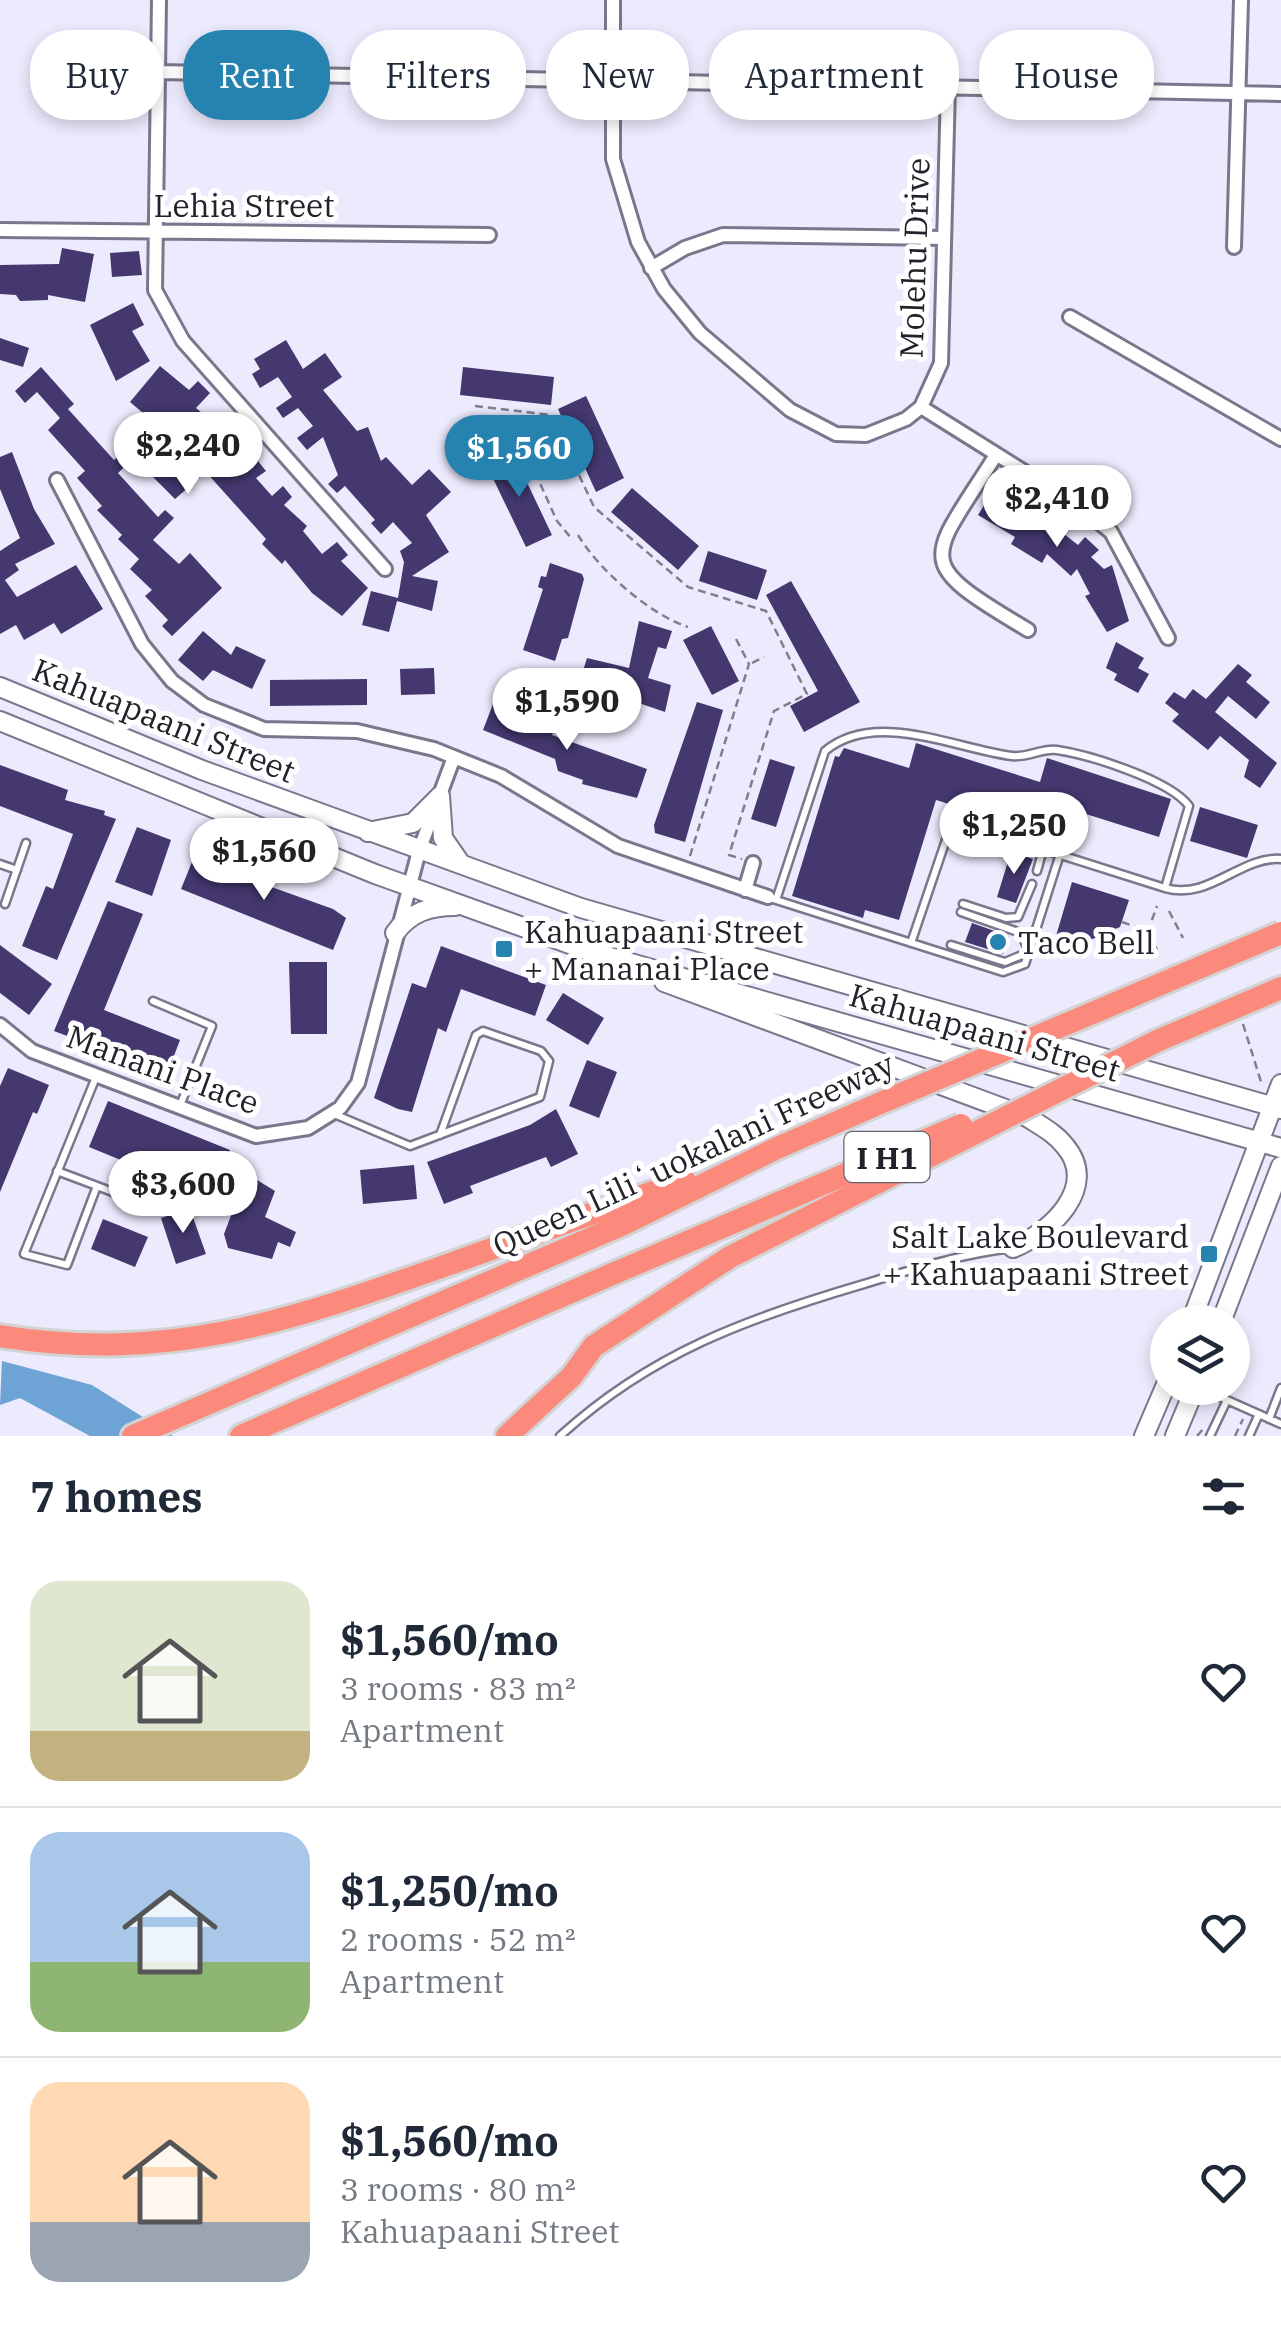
<!DOCTYPE html>
<html lang="en">
<head>
<meta charset="utf-8">
<style>
	body { margin:0; font-family:"IBM Plex Serif",serif; background:#f6f6f7; color:#1f2937; height:100vh; display:flex; flex-direction:column; font-size:38px; white-space:nowrap }
	* { box-sizing:border-box; margin:0 }
	p { font-size:32px; color:#747a83 }
	.icon { flex:none; width:55px; height:55px; fill:none; stroke:currentColor; stroke-width:2; stroke-linecap:round; stroke-linejoin:round }
	.map { position:relative; height:1436px; overflow:hidden }
	.drawer { display:flex; flex-direction:column; background:#fff; flex:1 }
	.drawer>* { flex:none }
	.top-card { position:absolute; left:30px; top:30px; width:1222px; height:90px; display:flex; gap:20px }
	.controls { position:absolute; left:1150px; top:1305px; display:grid; gap:20px }
	.controls a { display:grid; place-items:center; width:100px; height:100px; border-radius:50%; background:#fff; box-shadow:0 5px 15px #0003; font-size:50px }
	.price { position:absolute; translate:-50% -85px; padding:0 22px; border-radius:35px; background:#fff; color:#222; font-size:32px; line-height:65px; filter:drop-shadow(0 2px 5px #0008) }
	.price::after { content:''; position:absolute; left:50%; top:60px; width:30px; height:22px; margin-left:-15px; background:inherit; clip-path:polygon(0 0,100% 0,50% 100%) }
	.price.current { background:#2683b0; color:#fff }
	ul { padding:0; list-style:none }
	li { display:flex; align-items:center; gap:30px; height:250px; padding:0 30px }
	li+li { border-top:2px solid #e0e1e3 }
	li span { display:grid; place-items:center; flex:none; width:280px; height:200px; border-radius:30px; color:#555 }
	li>.icon { margin-inline-start:auto }
	span .icon { width:120px; height:120px; fill:#fffc; stroke-width:1 }
	li b { font-size:42px }
	h2 { display:flex; justify-content:space-between; align-items:center; height:120px; padding:0 30px; font-size:42px }
	.tag { padding:0 35px; border-radius:40px; background:#fff; box-shadow:0 5px 15px #0003; font-size:35px; line-height:90px }
	.tag.current { background:#2683b0; color:#fff }
	.map>svg:first-child { display:block }
	.water { fill:#6ea3d5 }
	.building { fill:#44386f }
	.lines { fill:none; stroke-linecap:round; stroke-linejoin:round }
	.lane-casing { stroke:#7a778c; stroke-width:11 }
	.street-casing { stroke:#7a778c; stroke-width:18 }
	.secondary-casing { stroke:#7a778c; stroke-width:22 }
	.highway-casing { stroke:#d3d3d4; stroke-width:28 }
	.path { stroke:#807e8c; stroke-width:2.5; stroke-dasharray:8 5; stroke-linecap:butt }
	.lane { stroke:#fff; stroke-width:6 }
	.street { stroke:#fff; stroke-width:12 }
	.secondary { stroke:#fff; stroke-width:18 }
	.highway { stroke:#fc8a7c; stroke-width:22 }
	.highway-bridge-casing { stroke:#d3d3d4; stroke-width:28; stroke-linecap:butt }
	.highway-bridge { stroke:#fc8a7c; stroke-width:22 }
	.poi-dot { fill:#2683b0; stroke:#fff; stroke-width:4 }
	.labels { text-anchor:middle; dominant-baseline:central; stroke-width:10; stroke-linejoin:round; paint-order:stroke }
	.shield { fill:#fff; stroke:#65646a; stroke-width:2.5 }
	.shield-label { font-size:30px; font-weight:bold; fill:#23222a }
	.street-label { font-size:32px; fill:#23222a; stroke:#fff }
	.poi-label { font-size:32px; fill:#23222a; stroke:#fff; text-anchor:start }
</style>
</head>
<body>
<div class="map">
<svg width="1281" height="1436" viewBox="0 0 1281 1436">
	<rect width="100%" height="100%" fill="#eceafd"/>
	<path class="water" d="M2 1361 92 1385 173 1436H90L20 1398 0 1405Z"/>
	<path class="building" d="M62 248 94 254 85 302 48 295V300L20 301 16 295 0 294V265L59 264Z
		M139 251 142 275 112 277 110 253Z
		M133 303 144 325 132 331 150 361 116 381 90 325Z
		M0 338 29 348 23 367 0 360Z
		M286 340 303 369 325 353 342 377 323 390 357 431 368 427 381 461 386 457 412 485 429 469 451 492 426 515 449 552 412 576 438 581 432 611 397 601 389 632 362 625 371 591 398 598 404 562 400 551 412 543 393 522 381 534 371 523 375 520 345 486 337 493 328 484 338 475 323 437 307 450 297 438 313 426 298 408 283 418 276 408 292 397 278 377 260 388 252 374 260 369 254 359Z
		M160 366 189 390 198 381 210 393 196 408 231 437 224 444 242 466 254 456 266 471 256 478 272 496 283 486 292 497 284 505 307 526 303 531 322 554 337 542 348 555 341 561 368 588 342 616 312 593 285 560 282 564 262 544 266 539 206 472 175 499 134 458 118 473 158 517 165 510 174 518 153 540 179 564 190 553 222 588 172 636 162 626 168 620 145 596 152 590 130 569 139 559 118 539 122 535 97 510 102 506 77 478 85 471 48 430 60 418 37 392 25 403 15 391 41 367 74 404 68 409 114 460 156 424 130 402Z
		M463 367 554 377 551 405 460 395Z
		M586 396 624 478 596 492 558 409Z
		M12 452 34 509 55 544 15 564 19 570 5 580 17 597 76 565 103 609 61 634 54 623 24 640 16 625 0 634V551L20 538 0 489V457Z
		M513 453 552 535 526 547 487 466Z
		M1008 483 1059 518 1054 526 1078 545 1085 537 1099 550 1091 557 1104 569 1112 565 1129 621 1107 632 1085 596 1090 594 1077 569 1071 576 1047 554 1042 563 1011 544 1015 537 978 515 993 491 1000 495Z
		M632 488 699 546 678 570 611 512Z
		M708 551 767 570 757 600 699 581Z
		M550 563 582 574 584 579 568 638 562 639 555 661 523 650 543 589 538 587 541 576 546 577Z
		M791 581 860 702 804 732 790 706 818 691 766 595Z
		M639 621 672 631 666 649 658 647 648 678 671 685 665 712 630 700 628 706 600 698 578 687 587 658 629 668Z
		M711 626 739 681 712 695 683 640Z
		M203 631 231 655 236 646 266 660 252 689 213 670 203 681 178 660Z
		M1116 642 1144 658 1138 668 1149 674 1138 693 1114 680 1117 674 1106 668Z
		M1238 664 1252 675 1246 682 1270 702 1256 719 1228 696 1215 712 1277 763 1260 788 1244 777 1249 760 1220 736 1208 750 1172 721 1179 714 1165 703 1174 692 1185 699 1193 689 1206 699Z
		M434 668 435 694 401 695 400 669Z
		M367 679V705L270 706V680Z
		M697 702 723 710 685 842 655 833 654 825Z
		M493 704 555 728 552 735 647 769 637 798 582 784 583 780 558 771 555 759 483 730Z
		M916 743 1040 782 1047 758 1171 799 1159 837 1035 798 1026 828 936 800 899 920 865 910 863 918 792 896 835 756 839 757 844 748 909 768Z
		M770 759 795 767 776 827 751 819Z
		M0 765 68 790 65 800 105 811 104 815 116 819 57 960 22 946 46 886 53 889 73 834 0 806Z
		M1200 807 1258 825 1247 858 1190 841Z
		M137 827 171 840 152 896 115 882Z
		M1011 852 1033 859 1016 903 997 897Z
		M194 857 208 863 210 858 237 869 235 874 333 909 346 918 333 950 181 889Z
		M1072 882 1129 900 1120 927 1081 944 1056 936Z
		M108 901 143 914 104 1010 180 1040 167 1074 54 1031Z
		M972 923 1009 936 1003 954 965 942Z
		M0 945 52 984 29 1015 0 993Z
		M441 946 546 985 535 1016 461 989 446 1032 438 1028 412 1112 398 1109 374 1098 412 983 426 988Z
		M289 962H327V1034H291Z
		M563 993 604 1018 588 1045 546 1020Z
		M587 1060 617 1072 599 1118 569 1106Z
		M8 1068 49 1085 37 1114 33 1112 0 1192V1086Z
		M108 1101 230 1150 211 1197 89 1147Z
		M556 1109 578 1154 551 1167 546 1157 470 1186 473 1193 444 1204 427 1162 530 1125Z
		M414 1165 417 1199 363 1204 360 1170Z
		M257 1180 275 1191 265 1217 296 1232 290 1247 278 1242 272 1259 228 1248 224 1234 235 1205 241 1207 251 1182Z
		M190 1209 206 1254 176 1264 161 1218Z
		M103 1219 148 1237 135 1267 91 1249Z"/>
	<g class="lines">
		<defs>
			<path id="lane" d="M0 864 17 870
				M1037 871 1043 849
				M773 899 1003 972 1025 964 1060 854
				M776 900 825 751C876 709 956 749 1012 756 1027 758 1042 748 1057 750 1090 755 1170 780 1189 806L1165 888C1209 901 1240 856 1281 859
				M5 904 26 843
				M963 904 1006 918 1018 917 1032 884
				M911 943 950 828 960 823 1165 888
				M951 945 1005 962 1029 952 1021 933 961 912
				M153 1001 212 1026 179 1108
				M334 1114 410 1146 540 1097 549 1061 541 1051 483 1031 476 1035 440 1135
				M57 1171 97 1186 67 1265 24 1254 96 1077
				M97 1186 157 1209
				M1200 1388 1281 1424
				M1269 1419 1281 1388
				M560 1436C651 1353 748 1318 864 1284 913 1269 961 1254 1012 1248
				M1210 1436 1227 1400
				M1249 1436 1259 1414"/>
			<path id="street" d="M159 0 155 290 183 341 385 569
				M613 0V159L638 242 664 289 700 333 790 410 836 434 866 435 906 419 921 407 941 363 948 87
				M158 72 1281 94
				M0 230 489 235
				M1234 247 1241 0
				M651 268 685 248 723 235 944 238
				M1070 317 1281 439
				M921 407 1079 506 1111 532 1168 638
				M996 455C928 563 910 560 1028 630
				M57 480 142 644 172 681 204 705 264 729 357 731 434 749 501 776 618 846 768 897
				M745 890 753 863
				M0 1025 32 1051 256 1136 308 1128 340 1108 358 1083 419 851 454 757"/>
			<path id="secondary" d="M0 687 202 770 581 908 1281 1109
				M0 721 375 874 592 952 1281 1148
				M440 796 443 838 461 864
				M368 832 413 823 440 796
				M395 933C410 912 430 906 455 906
				M664 982 1027 1117C1041 1126 1055 1133 1065 1146 1100 1187 1050 1233 1013 1248
				M1191 1322 1281 1084
				M1221 1322 1281 1166
				M1144 1436 1168 1380
				M1175 1436 1195 1388"/>
			<path id="highway" d="M1157 1041 1281 988
				M0 1336C170 1363 289 1321 447 1265 526 1236 605 1209 685 1181
				M133 1436 624 1224 777 1148 892 1098
				M241 1436 617 1272
				M507 1436 571 1377 594 1346"/>
		</defs>
		<use href="#lane" class="lane-casing"/>
		<use href="#street" class="street-casing"/>
		<use href="#secondary" class="secondary-casing"/>
		<use href="#highway" class="highway-casing"/>
		<path class="path" d="M475 406 551 415 594 507 688 587 766 611 807 694 774 711 729 855 742 859
			M473 443 524 448 557 521 572 539
			M578 535C599 570 649 614 688 627
			M752 663 764 657
			M1028 832 1038 799
			M690 856 749 664 735 637
			M1169 911 1183 938
			M1122 922 1148 931 1157 906
			M1149 933 1157 950
			M1243 1024 1262 1085
			M1197 1436 1204 1428
			M1235 1436 1243 1419"/>
		<use href="#lane" class="lane"/>
		<use href="#street" class="street"/>
		<use href="#secondary" class="secondary"/>
		<use href="#highway" class="highway"/>
		<defs>
			<path id="highway-bridge" d="M892 1098 1281 933
				M617 1272 961 1125
				M594 1346 730 1257 1157 1041"/>
		</defs>
		<use href="#highway-bridge" class="highway-bridge-casing"/>
		<use href="#highway-bridge" class="highway-bridge"/>
	</g>
	<g class="poi-dot">
		<circle cx="998" cy="942" r="10"/>
		<rect x="494" y="939" width="20" height="20" rx="5"/>
		<rect x="1199" y="1244" width="20" height="20" rx="5"/>
	</g>
	<g class="labels">
		<rect class="shield" x="844.5" y="1132" width="85" height="50" rx="8"/>
		<g class="shield-label">
			<text x="887" y="1157">I H1</text>
		</g>
		<g class="street-label">
			<text x="244" y="205">Lehia Street</text>
			<text transform="translate(914 258) rotate(-88)">Molehu Drive</text>
			<text transform="translate(164 720) rotate(22)">Kahuapaani Street</text>
			<text transform="translate(985 1032) rotate(16)">Kahuapaani Street</text>
			<text transform="translate(163 1069) rotate(20)">Manani Place</text>
			<text transform="translate(693 1154) rotate(-25)">Queen Liliʻuokalani Freeway</text>
		</g>
		<g class="poi-label">
			<text x="524" y="931">Kahuapaani Street<tspan x="524" dy="37">+ Mananai Place</tspan></text>
			<text x="1018" y="942">Taco Bell</text>
			<text x="1189" y="1236" text-anchor="end">Salt Lake Boulevard<tspan x="1189" dy="37">+ Kahuapaani Street</tspan></text>
		</g>
	</g>
</svg>
<div class="controls">
<a><svg class="icon" aria-label="layers" viewBox="0 0 24 24"><path d="M12 4l9 5-9 5-9-5zM3 14l9 5 9-5"/></svg></a>
</div>
<b class="price" style="left:188px;top:497px">$2,240</b>
<b class="price current" style="left:519px;top:500px">$1,560</b>
<b class="price" style="left:1057px;top:550px">$2,410</b>
<b class="price" style="left:567px;top:753px">$1,590</b>
<b class="price" style="left:1014px;top:877px">$1,250</b>
<b class="price" style="left:264px;top:903px">$1,560</b>
<b class="price" style="left:183px;top:1236px">$3,600</b>
<div class="top-card">
<a class="tag">Buy</a>
<a class="tag current">Rent</a>
<a class="tag">Filters</a>
<a class="tag">New</a>
<a class="tag">Apartment</a>
<a class="tag">House</a>
</div>
</div>
<section class="drawer">
<h2>7 homes<svg class="icon" aria-label="filters" viewBox="0 0 24 24"><path d="M4 7h16M4 17h16"/><circle cx="9" cy="7" r="2"/><circle cx="15" cy="17" r="2"/></svg></h2>
<ul>
<li><span style="background:linear-gradient(#dfe7d0 75%,#c2b280 0)"><svg class="icon" aria-label="home" viewBox="0 0 24 24"><path d="M3 11l9-7 9 7M6 9v11h12V9"/></svg></span><div><b>$1,560/mo</b><p>3 rooms · 83 m²</p><p>Apartment</p></div><svg class="icon" aria-label="heart" viewBox="0 0 24 24"><path d="M12 20l-8-8c-3-5 5-10 8-4 3-6 11-1 8 4z"/></svg></li>
<li><span style="background:linear-gradient(#a9c7e8 65%,#8fb573 0)"><svg class="icon" aria-label="home" viewBox="0 0 24 24"><path d="M3 11l9-7 9 7M6 9v11h12V9"/></svg></span><div><b>$1,250/mo</b><p>2 rooms · 52 m²</p><p>Apartment</p></div><svg class="icon" aria-label="heart" viewBox="0 0 24 24"><path d="M12 20l-8-8c-3-5 5-10 8-4 3-6 11-1 8 4z"/></svg></li>
<li><span style="background:linear-gradient(#ffd9b3 70%,#9aa5b1 0)"><svg class="icon" aria-label="home" viewBox="0 0 24 24"><path d="M3 11l9-7 9 7M6 9v11h12V9"/></svg></span><div><b>$1,560/mo</b><p>3 rooms · 80 m²</p><p>Kahuapaani Street</p></div><svg class="icon" aria-label="heart" viewBox="0 0 24 24"><path d="M12 20l-8-8c-3-5 5-10 8-4 3-6 11-1 8 4z"/></svg></li>
</ul>
</section>
</body>
</html>
